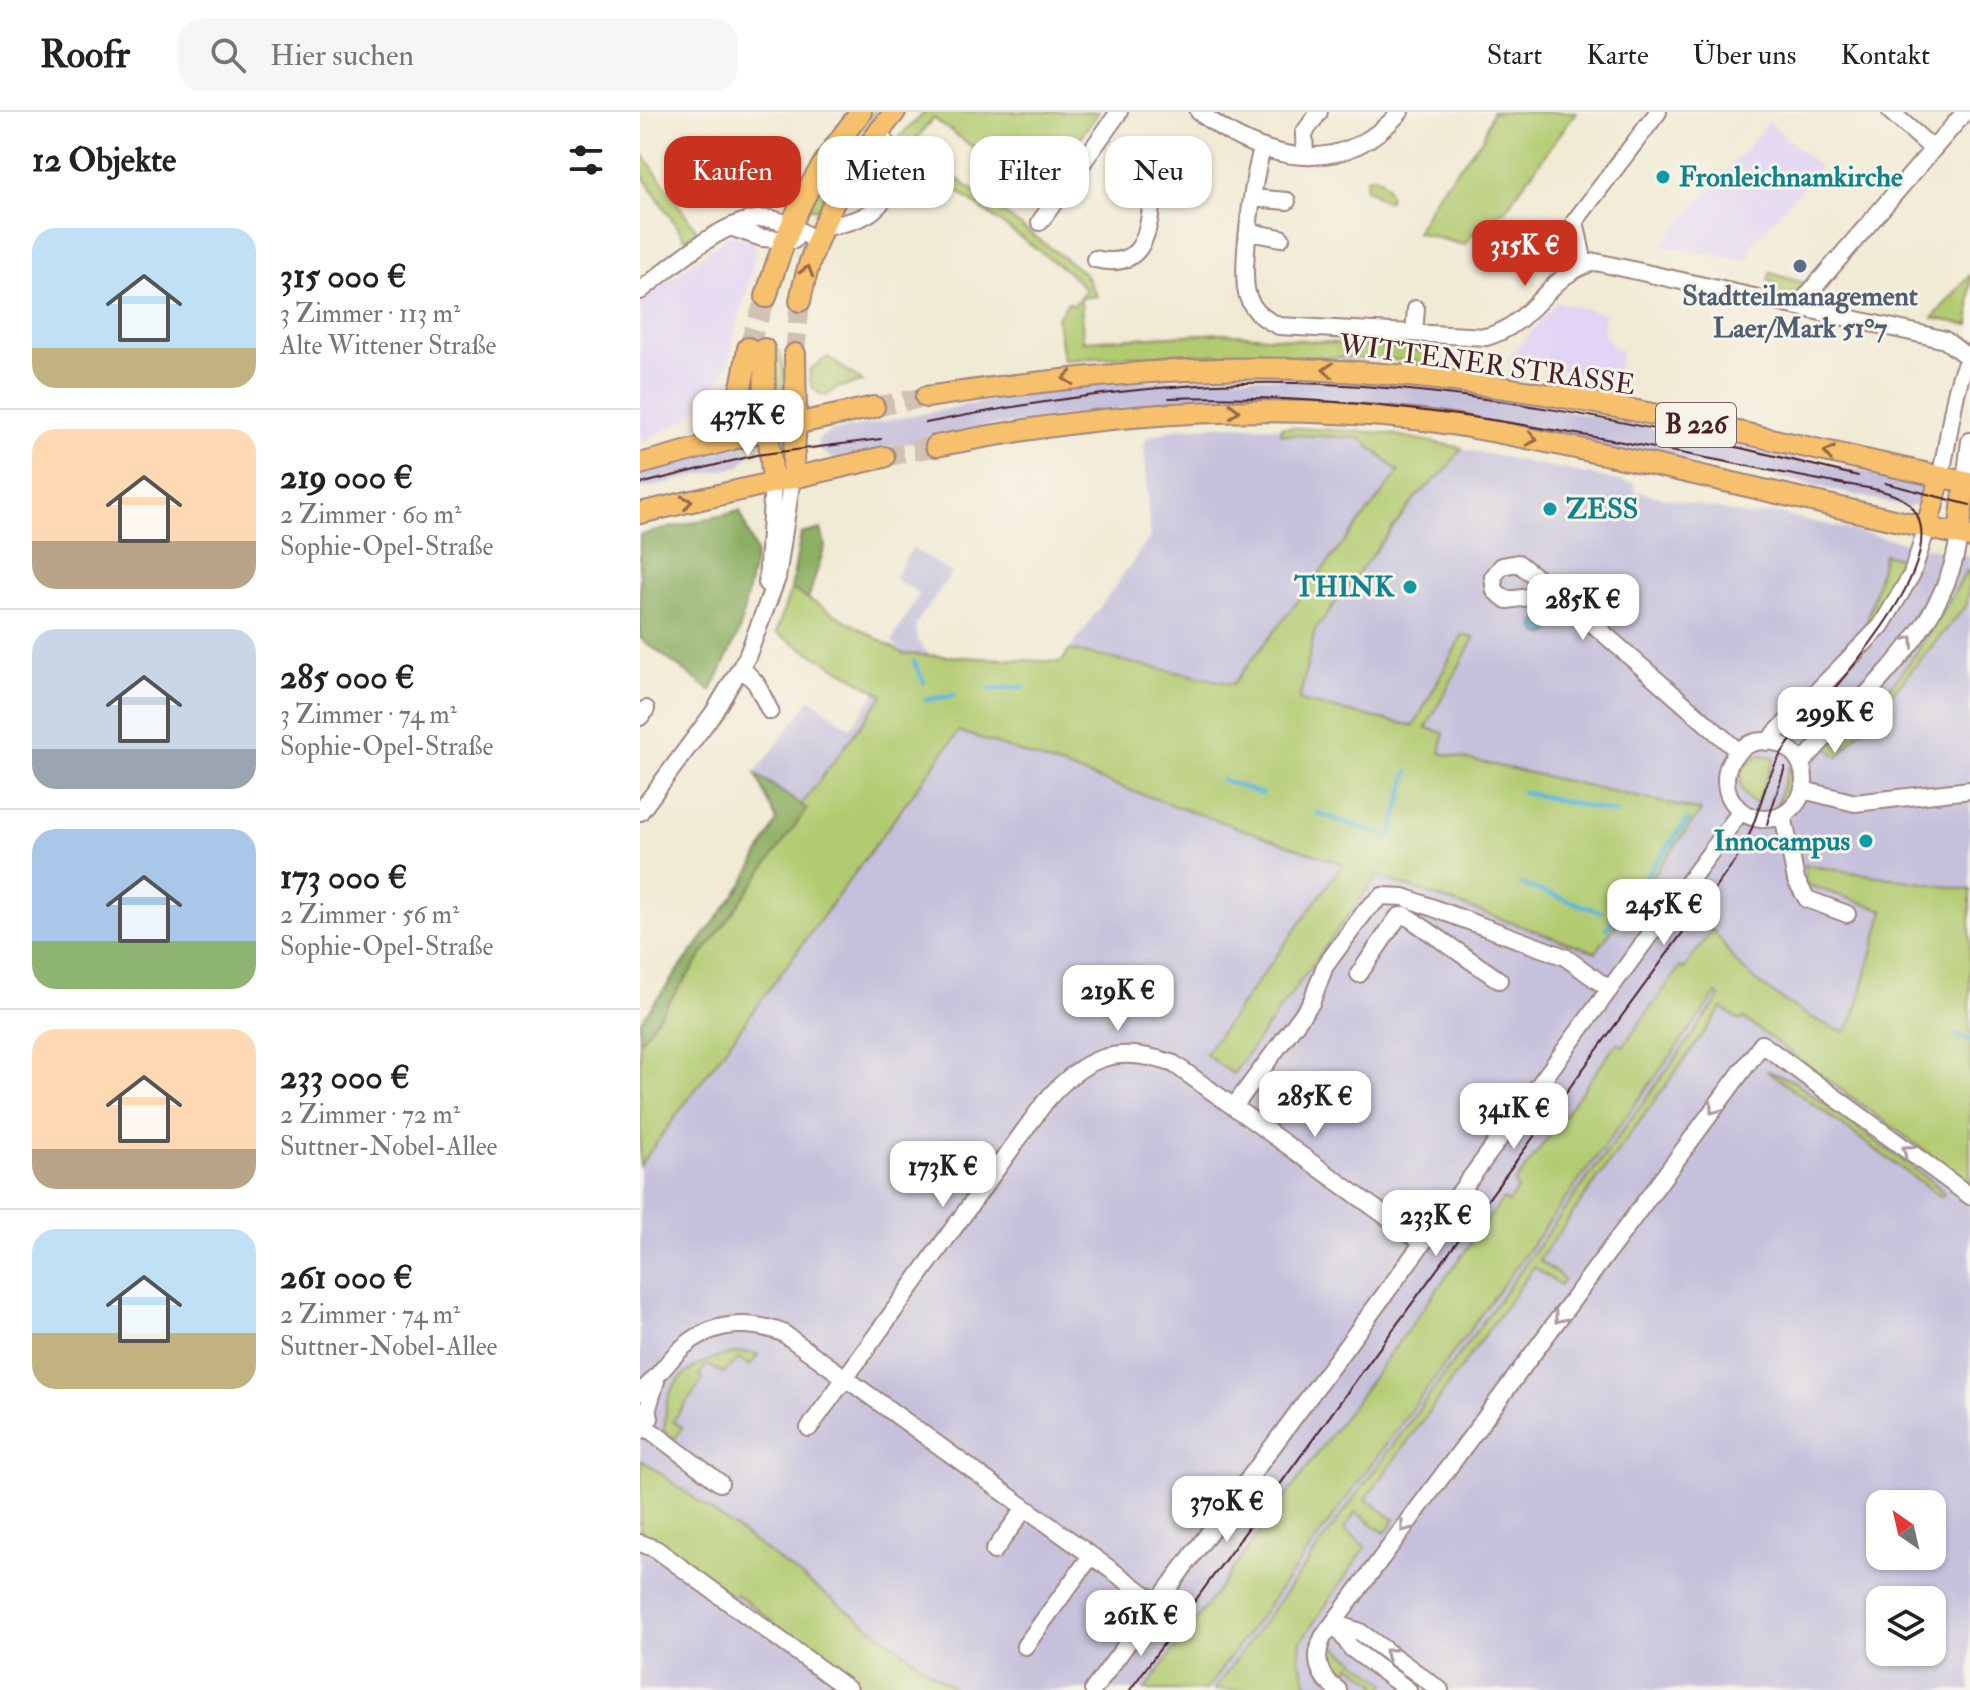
<!DOCTYPE html>
<html lang="de">
<head>
<meta charset="utf-8">
<style>
	body { margin:0; font-family:"IM FELL Double Pica",serif; background:#f6f6f6; color:#222; height:100vh; display:flex; flex-direction:column; font-size:30px; white-space:nowrap }
	* { box-sizing:border-box; margin:0 }
	p { font-size:26px; color:#767676 }
	.icon { flex:none; width:44px; height:44px; fill:none; stroke:currentColor; stroke-width:2; stroke-linecap:round; stroke-linejoin:round }
	.map { position:relative; flex:1; overflow:hidden }
	.drawer { display:flex; flex-direction:column; background:#fff; width:640px }
	.drawer>* { flex:none }
	.hud { position:absolute; left:24px; top:24px; width:760px; height:72px; display:flex; gap:16px }
	.needle { width:52px; rotate:326deg }
	.fabs { position:absolute; left:1226px; top:1378px; display:grid; gap:16px }
	.fabs a { display:grid; place-items:center; width:80px; height:80px; border-radius:16px; background:#fff; box-shadow:0 2px 6px #0004; font-size:40px }
	.price { position:absolute; translate:-50% -68px; padding:0 18px; border-radius:16px; background:#fff; color:#222; font-size:26px; line-height:52px; filter:drop-shadow(0 2px 4px #0008) }
	.price::after { content:''; position:absolute; left:50%; top:48px; width:24px; height:18px; margin-left:-12px; background:inherit; clip-path:polygon(0 0,100% 0,50% 100%) }
	.price.active { background:#c8321e; color:#fff }
	ul { padding:0; list-style:none }
	li { display:flex; align-items:center; gap:24px; height:200px; padding:0 32px }
	li+li { border-top:2px solid #e0e0e0 }
	li span { display:grid; place-items:center; flex:none; width:224px; height:160px; border-radius:24px; color:#555 }
	li>.icon { margin-inline-start:auto }
	span .icon { width:96px; height:96px; fill:#fffc; stroke-width:1 }
	li b { font-size:34px }
	h2 { display:flex; justify-content:space-between; align-items:center; height:96px; padding:0 32px; font-size:34px }
	.tag { padding:0 28px; border-radius:24px; background:#fff; box-shadow:0 2px 6px #0004; font-size:28px; line-height:72px }
	.tag.active { background:#c8321e; color:#fff }
	header { display:flex; align-items:center; gap:48px; box-sizing:border-box; height:112px; padding:0 40px; background:#fff; border-bottom:2px solid #e0e0e0 }
	header strong { font-size:38px }
	nav { display:flex; gap:44px; margin-inline-start:auto; font-size:28px }
	.search { width:560px; height:72px; background:#f6f6f6; display:flex; align-items:center; gap:20px; box-sizing:border-box; padding:0 28px; border-radius:24px; color:#767676; font-size:30px }
	main { display:flex; flex:1; min-height:0 }
	.map>svg:first-child { display:block }
	.built { fill:#e1d4f4 }
	.industrial { fill:#c5c0db; fill-rule:evenodd }
	.green { fill:#b2cb71; stroke:#7e754e; stroke-width:2 }
	.forest { fill:#8daf63; stroke:#6c6747; stroke-width:2 }
	.water { fill:#56b6d4; stroke:#506a80; stroke-width:2 }
	.lines { fill:none; stroke-linecap:round; stroke-linejoin:round }
	.stream { stroke:#56b6d4; stroke-width:5 }
	.major-tunnel { stroke:#d0c1b2; stroke-width:20; stroke-dasharray:20 10; stroke-linecap:butt }
	.minor-casing { stroke:#9e8480; stroke-width:20 }
	.major-casing { stroke:#9e8480; stroke-width:24 }
	.minor { stroke:#fff; stroke-width:16 }
	.major { stroke:#f7c06c; stroke-width:20 }
	.tram { stroke:#4a1f2b; stroke-width:2 }
	.oneway { stroke:#986748 }
	.oneway2 { stroke:#ae9aa0 }
	.culture-dot { fill:#0f9aa8; stroke:#f7f3e8; stroke-width:3 }
	.service-dot { fill:#5c6f8a; stroke:#f7f3e8; stroke-width:3 }
	.labels { text-anchor:middle; dominant-baseline:central; stroke-width:6; stroke-linejoin:round; paint-order:stroke }
	.shield { fill:#f7f3e8; stroke:#7e5f64; stroke-width:2 }
	.shield-label { font-size:26px; font-weight:bold; fill:#4a1f2b }
	.culture-label { font-size:28px; font-weight:bold; fill:#0d838f; stroke:#f7f3e8; text-anchor:start }
	.service-label { font-size:28px; font-weight:bold; fill:#4e5e75; stroke:#f7f3e8 }
	.street-label { font-size:28px; fill:#4a1f2b; stroke:#f7f3e8 }
</style>
</head>
<body>
<header>
<strong>Roofr</strong>
<div class="search"><svg class="icon" aria-label="search" viewBox="0 0 24 24"><circle cx="10" cy="10" r="6"/><path d="M15 15l6 6"/></svg>Hier suchen</div>
<nav><a>Start</a><a>Karte</a><a>Über uns</a><a>Kontakt</a></nav>
</header>
<main>
<section class="drawer">
<h2>12 Objekte<svg class="icon" aria-label="filters" viewBox="0 0 24 24"><path d="M4 7h16M4 17h16"/><circle cx="9" cy="7" r="2"/><circle cx="15" cy="17" r="2"/></svg></h2>
<ul>
<li><span style="background:linear-gradient(#bfe0f5 75%,#c2b280 0)"><svg class="icon" aria-label="home" viewBox="0 0 24 24"><path d="M3 11l9-7 9 7M6 9v11h12V9"/></svg></span><div><b>315 000 €</b><p>3 Zimmer · 113 m²</p><p>Alte Wittener Straße</p></div></li>
<li><span style="background:linear-gradient(#ffd9b3 70%,#b9a48a 0)"><svg class="icon" aria-label="home" viewBox="0 0 24 24"><path d="M3 11l9-7 9 7M6 9v11h12V9"/></svg></span><div><b>219 000 €</b><p>2 Zimmer · 60 m²</p><p>Sophie-Opel-Straße</p></div></li>
<li><span style="background:linear-gradient(#c9d6e8 75%,#9aa5b1 0)"><svg class="icon" aria-label="home" viewBox="0 0 24 24"><path d="M3 11l9-7 9 7M6 9v11h12V9"/></svg></span><div><b>285 000 €</b><p>3 Zimmer · 74 m²</p><p>Sophie-Opel-Straße</p></div></li>
<li><span style="background:linear-gradient(#a9c7e8 70%,#8fb573 0)"><svg class="icon" aria-label="home" viewBox="0 0 24 24"><path d="M3 11l9-7 9 7M6 9v11h12V9"/></svg></span><div><b>173 000 €</b><p>2 Zimmer · 56 m²</p><p>Sophie-Opel-Straße</p></div></li>
<li><span style="background:linear-gradient(#ffd9b3 75%,#b9a48a 0)"><svg class="icon" aria-label="home" viewBox="0 0 24 24"><path d="M3 11l9-7 9 7M6 9v11h12V9"/></svg></span><div><b>233 000 €</b><p>2 Zimmer · 72 m²</p><p>Suttner-Nobel-Allee</p></div></li>
<li><span style="background:linear-gradient(#bfe0f5 65%,#c2b280 0)"><svg class="icon" aria-label="home" viewBox="0 0 24 24"><path d="M3 11l9-7 9 7M6 9v11h12V9"/></svg></span><div><b>261 000 €</b><p>2 Zimmer · 74 m²</p><p>Suttner-Nobel-Allee</p></div></li>
</ul>
</section>
<div class="map">
<svg width="1330" height="1578" viewBox="0 0 1330 1578">
	<rect width="100%" height="100%" fill="#f7f3e8"/>
	<filter id="ink" filterUnits="userSpaceOnUse"><feTurbulence type="fractalNoise" baseFrequency=".0125" numOctaves="2"/><feDisplacementMap in="SourceGraphic" scale="16" xChannelSelector="R" yChannelSelector="G"/><feConvolveMatrix kernelMatrix="1 2 1 2 8 2 1 2 1" color-interpolation-filters="sRGB"/></filter>
	<filter id="wash" filterUnits="userSpaceOnUse"><feTurbulence type="fractalNoise" baseFrequency=".006" numOctaves="4" result="noise"/><feDisplacementMap in="SourceGraphic" scale="32" xChannelSelector="R" yChannelSelector="G"/><feGaussianBlur stdDeviation="1.8" result="paint"/><feColorMatrix in="noise" values="0 0 0 0 0 0 0 0 0 0 0 0 0 0 0 0 0 1.4 0 .05"/><feComposite in="paint" operator="in"/></filter>
	<g filter="url(#wash)">
		<rect width="100%" height="100%" fill="#f1ead4"/>
		<path class="built" d="M1129 10 1180 56 1113 131 1108 149 1021 133Z
			M90 123 113 130 116 138 89 250 70 283 47 307 0 330V189Z
			M917 190 965 202 963 221 974 236 982 239 975 268 866 249Z"/>
		<path class="industrial" d="M590 264 741 271 842 282 1272 369 1281 376 1282 382 1279 391 1269 395 1112 359 630 290 490 296 345 315 193 347 179 338 178 327 189 320 427 274Z
			M592 313 745 321 995 372 994 379 1110 404 1134 401 1330 445V1578H0V910L157 698 114 663 171 587 210 616 264 543 252 529 279 482 254 466 272 436 312 461 275 513 278 529 289 543 421 550 510 425 504 334 507 325 540 316ZM1240 1392H1292V1444H1240ZM1240 1488H1292V1540H1240Z
			M101 333 109 343 100 354 0 377V358Z"/>
		<path class="green" d="M231 0H236L182 95 173 97 169 93 202 37Z
			M285 0H459L427 43 378 84 359 69 366 59 293 6 272 33 444 161 457 184 441 186 443 229 583 221 793 240 792 250C668 243 547 239 423 248L417 206 428 190 434 193 446 177 428 160 291 60 271 54 256 28Z
			M852 0H936L865 98 840 113 824 133 776 120 796 84 843 26Z
			M0 38 57 119 46 128 0 60Z
			M736 64 746 73 750 86 747 90 725 76 727 66Z
			M1130 161 1167 172 1150 182H1133L1135 171 1128 169Z
			M1330 163V213L1293 206Z
			M133 237 140 238 146 276 133 279Z
			M188 245 223 270 199 275 186 284C171 280 170 272 169 258Z
			M641 315 745 321 822 336 805 359 777 384 675 518 659 589 774 614 822 523 834 526 786 616 804 621 800 641 1061 699 956 840 737 764 593 962 565 942 703 752 319 619 0 1053V910L243 583 136 521 151 477 264 542 421 550 430 538 593 572 759 360 720 326 641 322Z
			M1244 442 1264 447C1259 475 1242 498 1225 520Z
			M1327 459 1330 462 1327 493 1198 645 1184 633C1195 623 1209 617 1220 607 1264 566 1296 511 1327 459Z
			M1121 643 1135 645 1116 692C1093 680 1096 651 1121 643Z
			M1149 655C1156 670 1152 684 1137 692Z
			M1165 753 1330 778V1072L1103 906 1100 909 1082 896 899 1148 924 1167 920 1173 894 1155 726 1387 755 1408 745 1421 716 1400 704 1417 726 1435 661 1529 659 1547 669 1578H574L1080 885 1076 882 566 1578H505L863 1087 868 1091 878 1077 874 1072 977 931 983 934 1040 855 1044 857 1072 818 1064 812C1073 812 1086 838 1094 848 1118 875 1171 909 1205 920L1214 905 1244 798 1165 772Z
			M1126 958 1153 969 1295 1072 1304 1081 1301 1085Z
			M102 1240 118 1242 110 1254 99 1246 84 1261 67 1253 59 1263 64 1267 33 1309 42 1316 35 1327 23 1318C27 1308 24 1296 28 1286 39 1256 74 1244 102 1240Z
			M2 1348 316 1578H222L96 1482 93 1484 15 1429 0 1423Z
			M692 1532 746 1571 741 1578H734L737 1572 711 1553 703 1570C691 1559 679 1546 692 1532Z"/>
		<path class="forest" d="M100 399 116 441 99 520 71 579 0 526V423Z
			M181 417 185 434 168 487 151 477 161 422Z
			M116 662 167 697 0 930V910L104 770 137 709Z"/>
		<path class="water" d="M895 514a9 9 0 1 1 18 0a9 9 0 1 1-18 0Z"/>
		<g class="lines">
			<path class="stream" d="M274 550 284 570
				M349 577 383 575
				M286 588 314 583
				M582 668 622 682
				M883 680 976 701
				M677 701 751 726 768 660
				M881 772 961 800
				M997 776 1048 708
				M967 816 989 787
				M1316 923 1330 928"/>
		</g>
	</g>
	<g filter="url(#ink)">
		<g class="lines">
			<path class="major-tunnel" d="M108 236 126 185
				M155 242 160 189
				M234 295 286 285
				M244 345 296 334"/>
			<defs>
				<path id="minor" d="M559 0C623 49 700 68 760 0
					M1251 0 1293 37
					M622 37C614 64 599 161 608 185 614 200 624 207 639 214L846 225C896 212 907 160 956 150L1285 223 1305 228 1330 247
					M665 44 664 21 679 0
					M613 86 647 89
					M382 87 413 48H424L437 57
					M400 110 479 0
					M90 115 122 126 154 128
					M182 116C232 105 234 104 262 61L239 19
					M609 120 641 126
					M455 147C497 157 507 131 511 96
					M944 152 935 109 1018 0
					M0 179C32 155 89 100 131 107 148 110 162 120 176 129
					M1158 194 1325 0
					M774 221 776 197
					M1300 365C1309 333 1313 268 1330 245
					M1325 370 1330 329
					M127 472 133 370
					M909 477 897 484 867 488 855 479 853 465 862 454 878 451 930 492 1099 640
					M101 555 116 571 130 599
					M0 605 6 597
					M1086 668a39 39 0 1 1 78 0a39 39 0 1 1-78 0Z
					M1127 630 1241 514 1272 462 1287 415
					M1161 652C1219 585 1309 516 1319 422
					M1163 678 1215 691 1330 678
					M0 700 74 600 107 545 137 466 152 365
					M1143 703 1156 768 1167 787 1207 802
					M719 862 758 805 765 803 859 868
					M595 993 671 891 685 854 727 797 742 784 764 785 925 845 969 877
					M0 1280C15 1269 22 1257 34 1244 64 1211 103 1206 143 1221L517 1491
					M6 1315 80 1371
					M169 1316 405 990C444 944 477 932 534 952L782 1130
					M0 1319 10 1306 8 1296 16 1269
					M0 1431 16 1437 209 1578
					M354 1439 385 1396
					M694 1511 720 1520 800 1578
					M694 1511 711 1536 768 1578
					M385 1534 451 1444
					M453 1578 1101 699
					M698 1578C678 1565 673 1547 683 1525L1122 932 1330 1084"/>
				<path id="major" d="M126 185C148 110 171 62 221 0
					M160 189C174 118 208 55 255 0
					M124 237 125 286 133 370
					M286 285C418 266 548 252 682 258 900 267 1117 326 1330 371
					M67 332C99 307 102 273 108 236
					M296 334C457 301 621 290 784 308 839 315 892 327 945 338 1074 365 1201 397 1330 425
					M0 352 127 318 234 295
					M152 365 156 311 155 242
					M0 401 244 345
					M1287 415 1300 365
					M1319 422 1325 370"/>
			</defs>
			<use href="#minor" class="minor-casing"/>
			<use href="#major" class="major-casing"/>
			<use href="#minor" class="minor"/>
			<use href="#major" class="major"/>
			<path class="tram" d="M529 286C758 278 982 331 1206 373
				M286 311C391 290 496 274 603 271 811 267 1017 315 1218 364
				M1245 371 1330 393
				M0 372 116 343 241 327
				M1127 712 1145 655
				M490 1578 1100 742C1120 708 1122 668 1145 636 1177 591 1330 443 1266 389 1245 376 1218 375 1195 370"/>
		</g>
		<defs><path id="oneway-chevron" d="M-2-3.5L2.5 0L-2 3.5" fill="none" stroke-width="1.6" stroke-linecap="round" stroke-linejoin="round" transform="scale(2)"/></defs>
		<g class="oneway">
			<use href="#oneway-chevron" transform="translate(167 159) rotate(-74)"/>
			<use href="#oneway-chevron" transform="translate(688 258) rotate(-177)"/>
			<use href="#oneway-chevron" transform="translate(428 266) rotate(173)"/>
			<use href="#oneway-chevron" transform="translate(594 299)"/>
			<use href="#oneway-chevron" transform="translate(892 327) rotate(11)"/>
			<use href="#oneway-chevron" transform="translate(1189 341) rotate(-168)"/>
			<use href="#oneway-chevron" transform="translate(47 390) rotate(-14)"/>
		</g>
		<g class="oneway2">
			<use href="#oneway-chevron" transform="translate(1269 529) rotate(-55)"/>
			<use href="#oneway-chevron" transform="translate(1074 997) rotate(127)"/>
			<use href="#oneway-chevron" transform="translate(1267 1038) rotate(-144)"/>
			<use href="#oneway-chevron" transform="translate(919 1206) rotate(127)"/>
			<use href="#oneway-chevron" transform="translate(765 1415) rotate(127)"/>
			<use href="#oneway-chevron" transform="translate(749 1541) rotate(-144)"/>
		</g>
	</g>
	<g class="culture-dot">
		<circle cx="1023" cy="65" r="8"/>
		<circle cx="910" cy="397" r="8"/>
		<circle cx="770" cy="475" r="8"/>
		<circle cx="1226" cy="729" r="8"/>
	</g>
	<circle class="service-dot" cx="1160" cy="154" r="8"/>
	<g class="labels">
		<rect class="shield" x="1016" y="291" width="80" height="44" rx="6"/>
		<g class="shield-label">
			<text x="1056" y="313">B 226</text>
		</g>
		<g class="culture-label">
			<text x="1039" y="65">Fronleichnamkirche</text>
			<text x="926" y="397">ZESS</text>
			<text x="754" y="475" text-anchor="end">THINK</text>
			<text x="1210" y="729" text-anchor="end">Innocampus</text>
		</g>
		<g class="service-label">
			<text x="1160" y="184">Stadtteilmanagement<tspan x="1160" dy="32">Laer/Mark 51°7</tspan></text>
		</g>
		<g class="street-label">
			<text transform="translate(847 253) rotate(8)">WITTENER STRASSE</text>
		</g>
	</g>
</svg>
<div class="fabs">
<a><svg class="needle" viewBox="-14 -14 28 28"><path d="M0-13l5 13h-10z" fill="#e53935"/><path d="M0 13l5-13h-10z" fill="#767676"/></svg></a>
<a><svg class="icon" aria-label="layers" viewBox="0 0 24 24"><path d="M12 4l9 5-9 5-9-5zM3 14l9 5 9-5"/></svg></a>
</div>
<b class="price active" style="left:885px;top:176px">315K €</b>
<b class="price" style="left:108px;top:346px">437K €</b>
<b class="price" style="left:943px;top:530px">285K €</b>
<b class="price" style="left:1195px;top:643px">299K €</b>
<b class="price" style="left:1024px;top:835px">245K €</b>
<b class="price" style="left:478px;top:921px">219K €</b>
<b class="price" style="left:675px;top:1027px">285K €</b>
<b class="price" style="left:874px;top:1039px">341K €</b>
<b class="price" style="left:303px;top:1097px">173K €</b>
<b class="price" style="left:796px;top:1146px">233K €</b>
<b class="price" style="left:587px;top:1432px">370K €</b>
<b class="price" style="left:501px;top:1546px">261K €</b>
<div class="hud">
<a class="tag active">Kaufen</a>
<a class="tag">Mieten</a>
<a class="tag">Filter</a>
<a class="tag">Neu</a>
</div>
</div>
</main>
</body>
</html>
